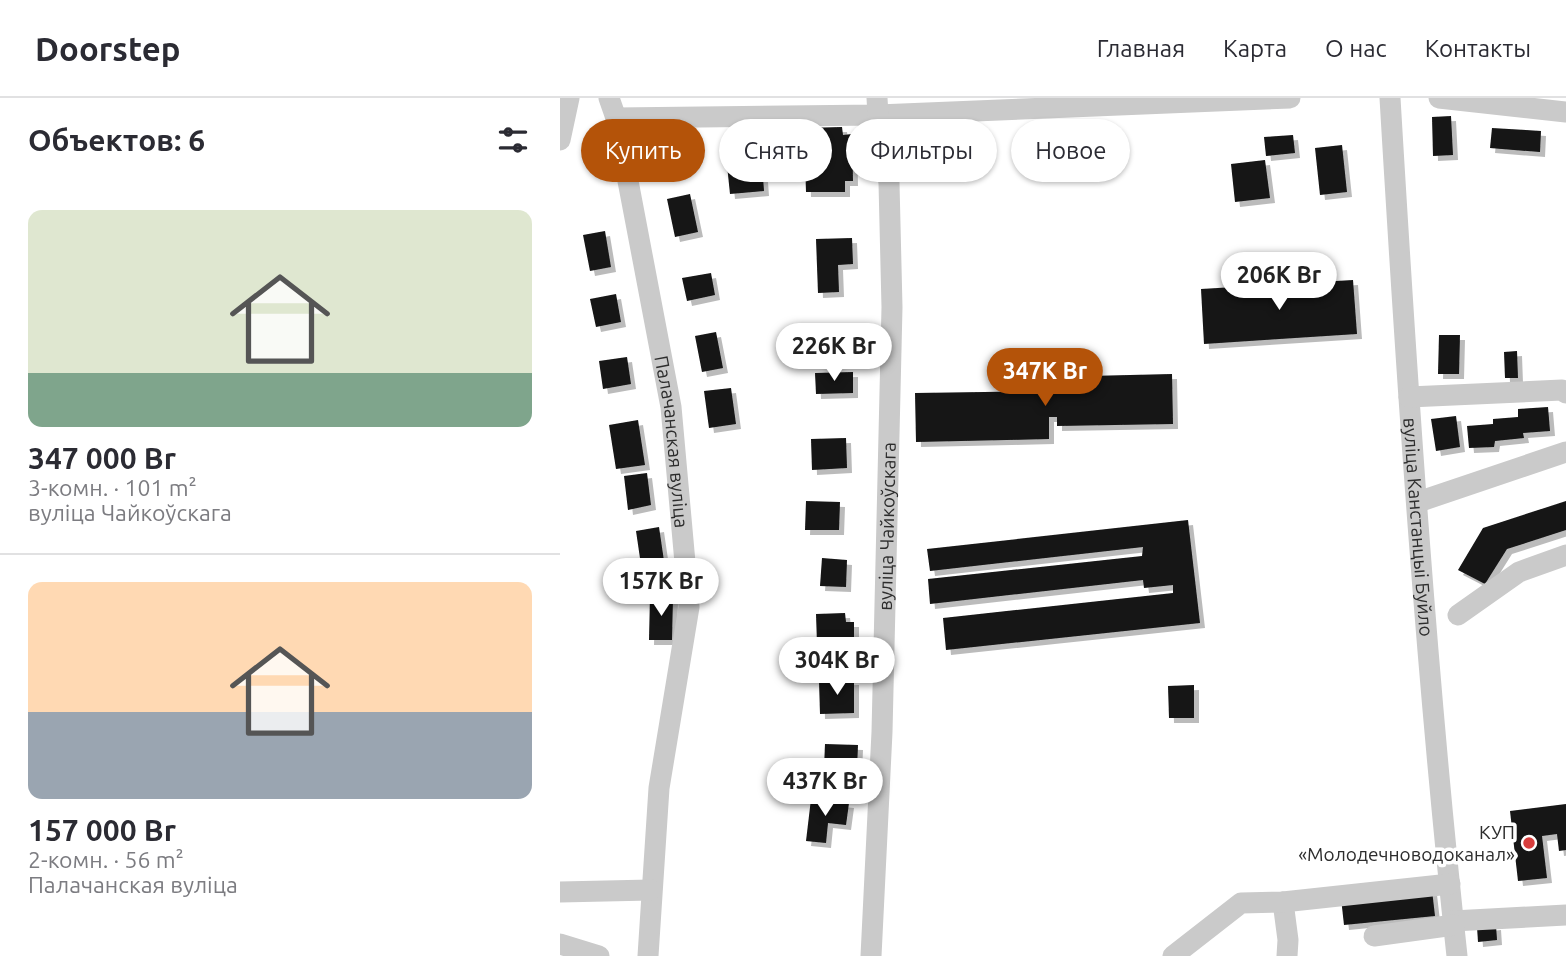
<!DOCTYPE html>
<html lang="ru">
<head>
<meta charset="utf-8">
<style>
	body { margin:0; font-family:Ubuntu,sans-serif; background:#f2f2f3; color:#2b2b33; height:100vh; display:flex; flex-direction:column; font-size:26px; white-space:nowrap }
	* { box-sizing:border-box; margin:0 }
	p { font-size:23px; color:#7c7c81 }
	.icon { flex:none; width:38px; height:38px; fill:none; stroke:currentColor; stroke-width:2; stroke-linecap:round; stroke-linejoin:round }
	.map { position:relative; flex:1; overflow:hidden }
	.side { display:flex; flex-direction:column; background:#fff; width:560px }
	.side>* { flex:none }
	.top-card { position:absolute; left:21px; top:21px; width:665px; height:63px; display:flex; gap:14px }
	.price { position:absolute; translate:-50% -60px; padding:0 16px; border-radius:24px; background:#fff; color:#222; font-size:23px; line-height:46px; filter:drop-shadow(0 2px 4px #0008) }
	.price::after { content:''; position:absolute; left:50%; top:42px; width:21px; height:16px; margin-left:-10px; background:inherit; clip-path:polygon(0 0,100% 0,50% 100%) }
	.price.selected { background:#b45309; color:#fff }
	ul { padding:0; list-style:none }
	li { display:grid; align-content:center; gap:14px; height:371px; padding:0 28px }
	li+li { border-top:2px solid #e1e1e2 }
	li span { display:grid; place-items:center; height:217px; border-radius:14px; color:#555 }
	li>.icon { margin-inline-start:auto }
	span .icon { width:126px; height:126px; fill:#fffc; stroke-width:1 }
	li b { font-size:30px }
	h2 { display:flex; justify-content:space-between; align-items:center; height:84px; padding:0 28px; font-size:30px }
	.chip { padding:0 24px; border-radius:32px; background:#fff; box-shadow:0 2px 5px #0004; font-size:24px; line-height:63px }
	.chip.selected { background:#b45309; color:#fff }
	header { display:flex; align-items:center; gap:42px; box-sizing:border-box; height:98px; padding:0 35px; background:#fff; border-bottom:2px solid #e1e1e2 }
	header strong { font-size:33px }
	nav { display:flex; gap:38px; margin-inline-start:auto; font-size:24px }
	main { display:flex; flex:1; min-height:0 }
	.map>svg:first-child { display:block }
	.building { fill:#141414; filter:url(#shadow) }
	.lines { fill:none; stroke-linecap:round; stroke-linejoin:round }
	.minor { stroke:#cacaca; stroke-width:21 }
	.poi-dot { fill:#d73d3c; stroke:#fff; stroke-width:2.5 }
	.labels { text-anchor:middle; dominant-baseline:central; stroke-width:7; stroke-linejoin:round; paint-order:stroke }
	.street-label { font-size:19px; fill:#2d2d2d; stroke:#fff }
	.poi-label { font-size:19px; fill:#2d2d2d; stroke:#fff; text-anchor:end }
</style>
</head>
<body>
<header>
<strong>Doorstep</strong>
<nav><a>Главная</a><a>Карта</a><a>О нас</a><a>Контакты</a></nav>
</header>
<main>
<section class="side">
<h2>Объектов: 6<svg class="icon" aria-label="filters" viewBox="0 0 24 24"><path d="M4 7h16M4 17h16"/><circle cx="9" cy="7" r="2"/><circle cx="15" cy="17" r="2"/></svg></h2>
<ul>
<li><span style="background:linear-gradient(#dfe7d0 75%,#7fa58c 0)"><svg class="icon" aria-label="home" viewBox="0 0 24 24"><path d="M3 11l9-7 9 7M6 9v11h12V9"/></svg></span><div><b>347 000 Br</b><p>3-комн. · 101 m²</p><p>вуліца Чайкоўскага</p></div></li>
<li><span style="background:linear-gradient(#ffd9b3 60%,#9aa5b1 0)"><svg class="icon" aria-label="home" viewBox="0 0 24 24"><path d="M3 11l9-7 9 7M6 9v11h12V9"/></svg></span><div><b>157 000 Br</b><p>2-комн. · 56 m²</p><p>Палачанская вуліца</p></div></li>
</ul>
</section>
<div class="map">
<svg width="1006" height="858" viewBox="0 0 1006 858">
	<defs>
		<filter id="shadow"><feDropShadow dx="5" dy="5" stdDeviation="0" flood-color="#0004"/></filter>
	</defs>
	<rect width="100%" height="100%" fill="#fff"/>
	<path class="building" d="M891 18 893 57 873 58 872 19Z
		M282 29 283 37 292 36 293 83H285V94H246L244 30Z
		M932 30 981 33 980 54 930 50Z
		M122 34 130 62 103 70 95 42Z
		M188 36 190 52 201 51 204 93 170 96 164 38Z
		M733 37 735 55 706 58 704 39Z
		M782 47 787 94 760 97 755 50Z
		M705 62 710 100 675 104 671 66Z
		M130 96 138 134 115 139 107 101Z
		M45 133 51 169 30 173 23 137Z
		M292 140 293 166 278 167 279 194 258 195 256 141Z
		M151 175 155 197 127 203 122 180Z
		M793 182 797 236 644 246 641 191Z
		M56 196 61 224 36 229 30 201Z
		M156 234 163 270 142 274 135 238Z
		M879 237H900L899 276H878Z
		M957 253 958 280H945L944 254Z
		M67 259 71 286 43 291 39 263Z
		M293 274V295L256 296 255 275Z
		M612 276 613 326 497 328V319H489V341L356 344 355 295 486 293V279Z
		M171 290 176 326 149 330 144 293Z
		M988 309 990 333 963 335 964 340 935 343 934 349 909 350 907 328 933 326V321L958 319V311Z
		M896 318 900 349 876 353 871 321Z
		M78 322 85 367 56 371 49 327Z
		M286 340 287 370 252 372 251 341Z
		M87 375 91 407 68 412 64 378Z
		M246 403 280 404 279 432H245Z
		M1006 403V432L947 451 925 486 898 472 923 430Z
		M628 422 640 525 386 552 383 520 613 495V487L584 490 583 482 370 506 368 481 582 458 583 449 370 473 367 451Z
		M99 429 104 463 81 467 76 433Z
		M262 460 287 462 286 489 260 488Z
		M90 498 113 499 112 542H89Z
		M285 515 286 524H294V545L257 546 256 516Z
		M294 582V615L260 616 259 583Z
		M634 587V620H609L608 588Z
		M265 646 298 647 297 671 264 670Z
		M251 701 289 705 286 727 268 725 266 745 246 743Z
		M1006 706V752L999 753 997 736 982 738 987 780 958 783 950 713Z
		M872 792 875 818 784 827 781 800Z
		M936 827 937 842 918 844 917 829Z"/>
	<g class="lines">
		<g class="minor">
			<path id="s1" d="M49 0 56 20 111 309 129 509 99 690 88 858"/>
			<path id="s2" d="M830 0C847 286 866 573 897 858"/>
			<path d="M879 0 1006 14"/>
			<path d="M56 20 318 17 730 0"/>
			<path d="M0 42 9 0"/>
			<path d="M849 299 1002 292 1006 295"/>
			<path d="M858 404 1006 354"/>
			<path d="M898 517 959 474 1006 457"/>
			<path d="M0 794 91 792"/>
			<path d="M723 804 728 842 727 858"/>
			<path d="M893 823 1006 817"/>
			<path d="M814 838 894 827"/>
			<path d="M0 846 39 858"/>
			<path id="s3" d="M311 858 322 634 332 209 329 85 318 17 317 0"/>
			<path d="M613 858 681 805 723 804 890 786"/>
		</g>
	</g>
	<circle class="poi-dot" cx="969" cy="745" r="7"/>
	<g class="labels">
		<g class="street-label">
			<text stroke="none"><textPath href="#s1" startOffset="350">Палачанская вуліца</textPath></text>
			<text stroke="none"><textPath href="#s3" startOffset="430">вуліца Чайкоўскага</textPath></text>
			<text stroke="none"><textPath href="#s2" startOffset="430">вуліца Канстанцыі Буйло</textPath></text>
		</g>
		<g class="poi-label">
			<text x="955" y="734">КУП<tspan x="955" dy="22">«Молодечноводоканал»</tspan></text>
		</g>
	</g>
</svg>
<b class="price" style="left:719px;top:214px">206K Br</b>
<b class="price" style="left:274px;top:285px">226K Br</b>
<b class="price selected" style="left:485px;top:310px">347K Br</b>
<b class="price" style="left:101px;top:520px">157K Br</b>
<b class="price" style="left:277px;top:599px">304K Br</b>
<b class="price" style="left:265px;top:720px">437K Br</b>
<div class="top-card">
<a class="chip selected">Купить</a>
<a class="chip">Снять</a>
<a class="chip">Фильтры</a>
<a class="chip">Новое</a>
</div>
</div>
</main>
</body>
</html>
